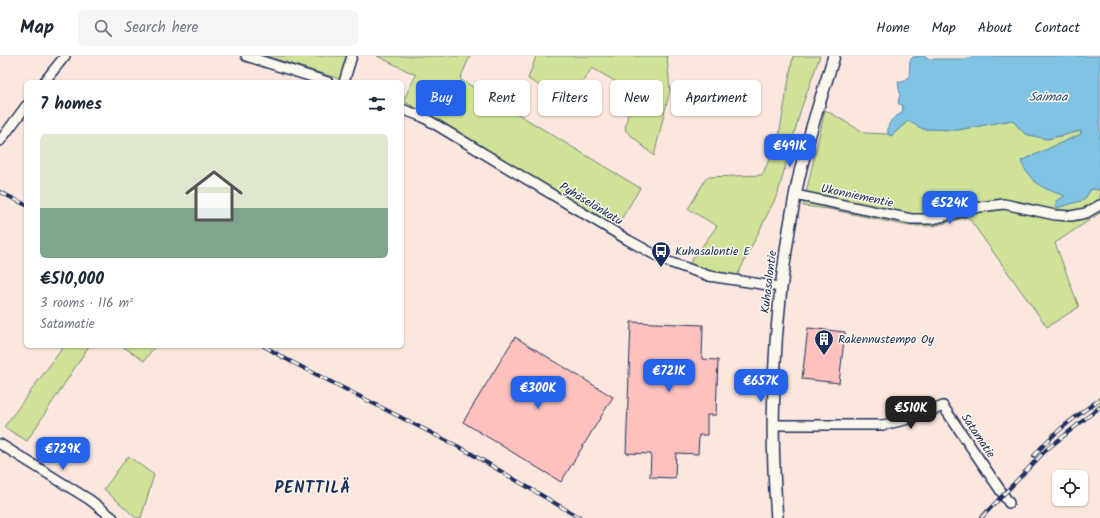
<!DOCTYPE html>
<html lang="en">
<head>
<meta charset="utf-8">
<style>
	body { margin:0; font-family:Kalam,sans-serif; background:#f6f6f7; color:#1f2937; height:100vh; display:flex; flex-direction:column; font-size:15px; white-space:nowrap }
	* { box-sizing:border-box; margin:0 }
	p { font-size:13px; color:#747a83 }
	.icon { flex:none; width:22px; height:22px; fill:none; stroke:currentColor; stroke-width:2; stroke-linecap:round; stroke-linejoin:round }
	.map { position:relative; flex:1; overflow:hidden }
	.drawer { position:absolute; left:24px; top:24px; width:380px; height:268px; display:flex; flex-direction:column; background:#fff; border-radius:6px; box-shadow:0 1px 3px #0004 }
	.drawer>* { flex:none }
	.hud { position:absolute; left:416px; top:24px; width:380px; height:36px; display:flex; gap:8px }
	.buttons { position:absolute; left:1052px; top:414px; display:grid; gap:8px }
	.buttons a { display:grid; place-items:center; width:36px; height:36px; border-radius:6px; background:#fff; box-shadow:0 1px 3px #0004; font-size:20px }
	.price { position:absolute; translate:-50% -34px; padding:0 9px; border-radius:8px; background:#2563eb; color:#fff; font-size:13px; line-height:26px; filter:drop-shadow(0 1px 2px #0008) }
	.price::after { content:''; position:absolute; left:50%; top:24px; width:12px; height:9px; margin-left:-6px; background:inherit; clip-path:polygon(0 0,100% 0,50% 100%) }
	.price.active { background:#222; color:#fff }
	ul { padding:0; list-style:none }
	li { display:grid; align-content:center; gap:8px; height:212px; padding:0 16px }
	li span { display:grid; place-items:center; height:124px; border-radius:6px; color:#555 }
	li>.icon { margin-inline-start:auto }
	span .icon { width:72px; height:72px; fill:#fffc; stroke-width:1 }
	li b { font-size:17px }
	h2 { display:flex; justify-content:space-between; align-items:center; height:48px; padding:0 16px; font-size:17px }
	.pill { padding:0 14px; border-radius:6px; background:#fff; box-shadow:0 1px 3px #0004; font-size:14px; line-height:36px }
	.pill.active { background:#2563eb; color:#fff }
	header { display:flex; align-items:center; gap:24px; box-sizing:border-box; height:56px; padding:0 20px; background:#fff; border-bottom:1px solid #e0e1e3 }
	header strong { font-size:19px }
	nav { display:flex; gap:22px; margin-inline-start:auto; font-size:14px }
	.search { width:280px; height:36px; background:#f6f6f7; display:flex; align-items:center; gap:10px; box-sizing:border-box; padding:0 14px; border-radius:6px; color:#747a83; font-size:15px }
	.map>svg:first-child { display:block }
	.green { fill:#cfe297; stroke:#75887a }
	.water { fill:#81c3e2; stroke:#5888ad }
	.building { fill:#fec1be; stroke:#1b2f5e }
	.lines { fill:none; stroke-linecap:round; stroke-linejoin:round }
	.minor-casing { stroke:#1b2f5e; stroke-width:12 }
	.major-casing { stroke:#1b2f5e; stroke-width:14 }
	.minor { stroke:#fbf7ec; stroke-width:9 }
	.major { stroke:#fbf7ec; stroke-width:11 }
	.rail-casing { stroke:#1b2f5e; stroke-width:4 }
	.rail { stroke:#fbf7ec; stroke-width:2.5; stroke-dasharray:8; stroke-linecap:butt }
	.labels { text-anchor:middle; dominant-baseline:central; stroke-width:3; stroke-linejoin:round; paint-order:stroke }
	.street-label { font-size:12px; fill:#1b2f5e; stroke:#fbf7ec }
	.poi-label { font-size:12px; fill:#1b2f5e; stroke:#fbf7ec; text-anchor:start }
	.water-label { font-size:13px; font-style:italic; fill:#34547f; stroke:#fbf7ec }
	.district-label { font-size:16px; font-weight:bold; letter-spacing:1px; fill:#1b2f5e; stroke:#fbf7ec }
</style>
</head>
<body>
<header>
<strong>Map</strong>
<div class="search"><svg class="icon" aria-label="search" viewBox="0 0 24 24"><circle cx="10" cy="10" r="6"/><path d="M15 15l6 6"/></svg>Search here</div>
<nav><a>Home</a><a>Map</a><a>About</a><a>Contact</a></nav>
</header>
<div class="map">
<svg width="1100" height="462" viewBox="0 0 1100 462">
	<rect width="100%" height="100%" fill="#fce7de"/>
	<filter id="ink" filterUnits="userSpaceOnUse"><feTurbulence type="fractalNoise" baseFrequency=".025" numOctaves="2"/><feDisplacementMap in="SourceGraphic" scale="8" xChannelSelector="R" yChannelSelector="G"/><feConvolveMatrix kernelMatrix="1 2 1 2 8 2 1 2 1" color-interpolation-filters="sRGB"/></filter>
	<g filter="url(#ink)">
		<path class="green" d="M266 0H357L349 26Z
			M377 0H470L460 23 640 132 616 172 425 57 403 45 416 19Z
			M536 0H667L670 34 654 100 625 74 632 35 592 12 569 46 528 23Z
			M793 0H820L801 53 778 137 737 220 711 216 689 208 717 170 688 153 707 121 762 119 778 85Z
			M825 54 865 77 888 78 891 80 908 65 923 73 958 74 1012 64 1025 78 1047 83 1081 75V78L1021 105 1066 140 1057 151 1084 144 1091 133 1100 134V157L1055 187 1079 251 1047 271 968 161 934 170H908L829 153 803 150Z
			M64 290H89L27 385 4 371Z
			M122 290H155L144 305Z
			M128 400 154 419 141 462H136L104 433Z"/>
		<path class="water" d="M924 0 928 3H966L976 0H1100V134L1091 133 1084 144 1057 152 1056 145 1065 140C1042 132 1031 128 1021 105L1081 78V75L1047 83 1025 78 1012 64 958 74 923 73 908 65 891 80 888 78C887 66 892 62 902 57L903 50 898 47 900 38 898 26H903L909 21 910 4 913 1Z"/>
		<path class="building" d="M631 266 703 269 702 303 718 304 716 359H707V379H699L698 398 676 397 675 422 650 421 651 398 626 397Z
			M808 272 845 276 839 327 802 323Z
			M515 281 613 341 561 426 463 366Z"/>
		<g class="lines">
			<defs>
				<path id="minor" d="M246 0 328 26
					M44 26 65 0
					M344 26 352 0
					M402 53 423 61 628 184 666 205 709 220 780 231
					M0 85 26 50
					M795 139 911 163H933L980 151 1004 148 1055 159 1071 160 1086 157 1100 149
					M773 369H883L914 362 943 350 1009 447
					M0 388 90 444 113 462"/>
				<path id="major" d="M777 462C768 354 775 246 795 140 804 92 820 46 834 0"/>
			</defs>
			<use href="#minor" class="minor-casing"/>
			<use href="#major" class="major-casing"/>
			<use href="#minor" class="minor"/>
			<use href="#major" class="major"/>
			<defs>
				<path id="rail" d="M0 136 26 149
					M264 290 284 302 465 394 580 462
					M1034 400C1052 377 1077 360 1100 343
					M981 462 1046 394 1100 351"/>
			</defs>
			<use href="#rail" class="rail-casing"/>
			<use href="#rail" class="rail"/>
		</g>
	</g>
	<defs>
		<symbol id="bus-pin" viewBox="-11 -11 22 30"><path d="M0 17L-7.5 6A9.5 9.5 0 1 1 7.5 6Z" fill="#1b2f5e" stroke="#fbf7ec"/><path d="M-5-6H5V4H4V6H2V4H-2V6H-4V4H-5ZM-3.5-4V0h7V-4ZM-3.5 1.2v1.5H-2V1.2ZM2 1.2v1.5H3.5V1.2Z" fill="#fff"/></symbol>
		<symbol id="building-pin" viewBox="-11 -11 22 30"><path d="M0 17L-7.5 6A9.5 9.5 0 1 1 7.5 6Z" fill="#1b2f5e" stroke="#fbf7ec"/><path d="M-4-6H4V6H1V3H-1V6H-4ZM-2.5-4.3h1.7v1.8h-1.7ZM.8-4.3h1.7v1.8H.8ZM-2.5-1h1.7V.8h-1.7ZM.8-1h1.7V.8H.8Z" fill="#fff"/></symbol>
	</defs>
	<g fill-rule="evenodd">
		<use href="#bus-pin" x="650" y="184" width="22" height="30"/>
		<use href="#building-pin" x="813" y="272" width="22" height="30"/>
	</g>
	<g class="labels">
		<g class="street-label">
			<text transform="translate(857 140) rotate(12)">Ukonniementie</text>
			<text transform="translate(591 148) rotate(31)">Pyhäselänkatu</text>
			<text transform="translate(769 226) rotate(-83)">Kuhasalontie</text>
			<text transform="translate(978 380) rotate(56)">Satamatie</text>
		</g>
		<g class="poi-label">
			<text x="675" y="195">Kuhasalontie E</text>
			<text x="838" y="283">Rakennustempo Oy</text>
		</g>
		<g class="water-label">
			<text x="1048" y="41">Saimaa</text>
		</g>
		<g class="district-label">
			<text x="313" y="432">PENTTILÄ</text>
		</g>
	</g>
</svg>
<div class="buttons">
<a><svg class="icon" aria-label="locate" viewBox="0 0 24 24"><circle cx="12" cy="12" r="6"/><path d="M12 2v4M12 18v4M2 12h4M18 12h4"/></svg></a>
</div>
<b class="price" style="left:790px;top:112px">€491K</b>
<b class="price" style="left:950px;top:169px">€524K</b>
<b class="price" style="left:669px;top:337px">€721K</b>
<b class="price" style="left:761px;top:347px">€657K</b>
<b class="price" style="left:538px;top:354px">€300K</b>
<b class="price active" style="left:911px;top:374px">€510K</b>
<b class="price" style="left:63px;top:415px">€729K</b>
<div class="hud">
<a class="pill active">Buy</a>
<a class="pill">Rent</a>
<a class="pill">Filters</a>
<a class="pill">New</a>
<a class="pill">Apartment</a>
</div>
<section class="drawer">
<h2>7 homes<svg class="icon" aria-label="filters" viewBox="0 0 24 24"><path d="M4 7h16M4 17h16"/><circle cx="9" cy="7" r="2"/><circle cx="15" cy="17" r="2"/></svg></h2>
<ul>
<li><span style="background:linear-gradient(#dfe7d0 60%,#7fa58c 0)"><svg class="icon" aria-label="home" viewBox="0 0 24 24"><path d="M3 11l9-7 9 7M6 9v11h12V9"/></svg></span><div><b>€510,000</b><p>3 rooms · 116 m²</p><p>Satamatie</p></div></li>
</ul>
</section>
</div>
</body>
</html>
